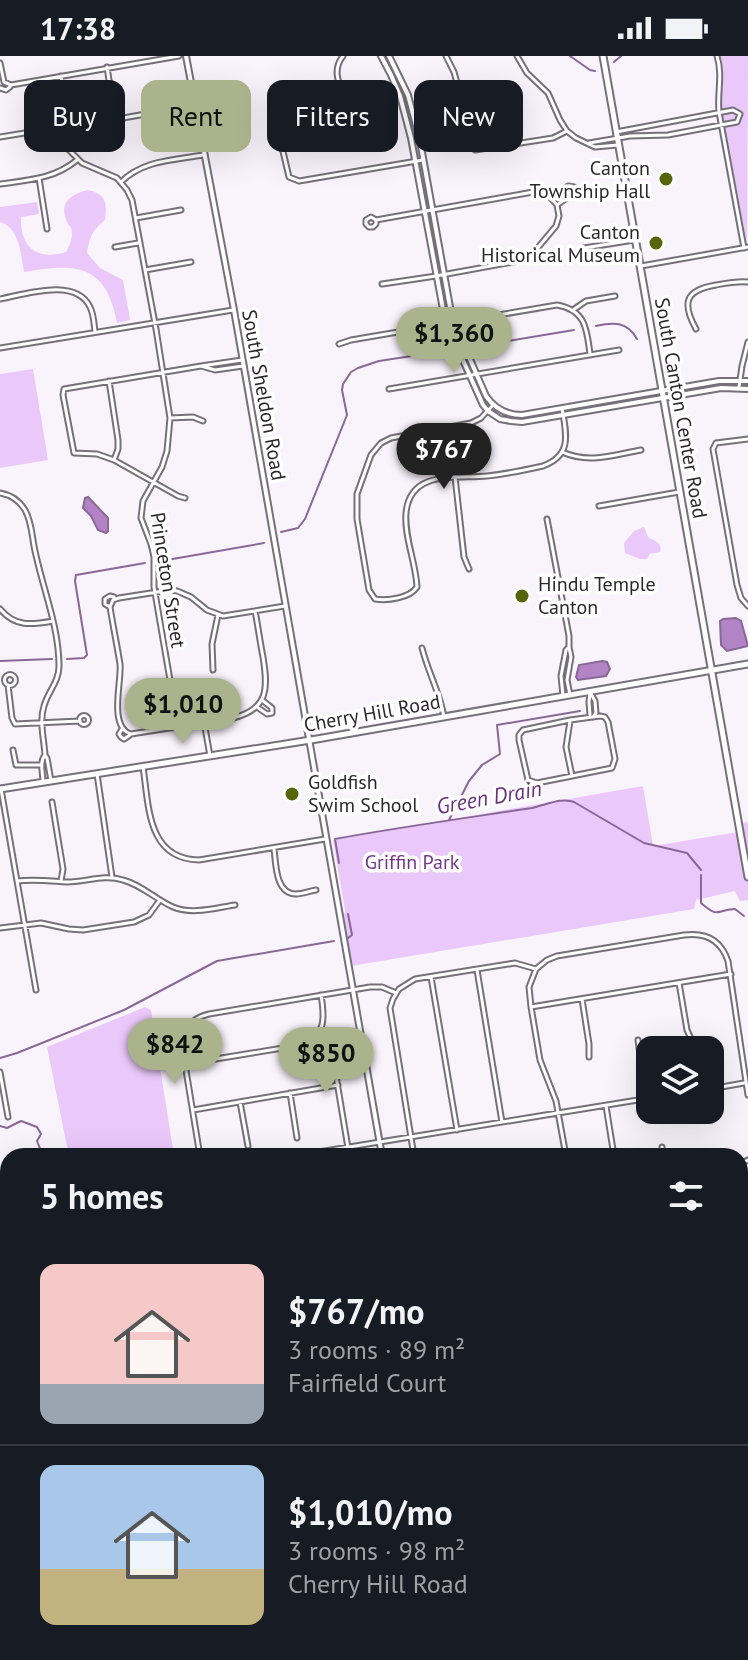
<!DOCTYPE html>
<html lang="en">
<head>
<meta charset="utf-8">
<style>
	body { margin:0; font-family:"PT Sans",sans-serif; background:#242831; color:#f1f3f6; height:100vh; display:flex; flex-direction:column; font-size:30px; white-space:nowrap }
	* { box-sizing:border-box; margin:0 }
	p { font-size:26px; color:#9ea1a6 }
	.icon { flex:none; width:44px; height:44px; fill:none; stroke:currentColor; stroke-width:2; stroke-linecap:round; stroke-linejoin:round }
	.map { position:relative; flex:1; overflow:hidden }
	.side { position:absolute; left:0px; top:1092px; width:748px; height:512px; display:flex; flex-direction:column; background:#171b24; border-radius:24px 24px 0 0; box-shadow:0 8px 32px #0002 }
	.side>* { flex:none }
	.guide { position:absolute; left:24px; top:24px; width:700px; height:72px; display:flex; gap:16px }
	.fabs { position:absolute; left:636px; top:980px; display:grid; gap:16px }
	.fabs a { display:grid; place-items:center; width:88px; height:88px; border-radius:16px; background:#171b24; box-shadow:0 8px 32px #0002; font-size:40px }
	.price { position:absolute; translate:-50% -68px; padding:0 18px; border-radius:28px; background:#abb38c; color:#111; font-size:26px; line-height:52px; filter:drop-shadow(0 2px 4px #0008) }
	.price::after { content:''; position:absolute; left:50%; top:48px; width:24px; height:18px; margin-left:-12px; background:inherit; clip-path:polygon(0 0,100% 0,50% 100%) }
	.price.selected { background:#222; color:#fff }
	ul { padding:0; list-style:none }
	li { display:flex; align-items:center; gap:24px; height:200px; padding:0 40px }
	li+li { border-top:2px solid #363941 }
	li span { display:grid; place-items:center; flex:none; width:224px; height:160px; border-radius:16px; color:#555 }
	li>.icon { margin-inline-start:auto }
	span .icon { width:96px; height:96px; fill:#fffc; stroke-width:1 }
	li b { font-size:34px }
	h2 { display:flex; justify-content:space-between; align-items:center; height:96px; padding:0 40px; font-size:34px }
	.chip { padding:0 28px; border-radius:16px; background:#171b24; box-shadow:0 8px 32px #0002; font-size:28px; line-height:72px }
	.chip.selected { background:#abb38c; color:#111 }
	.status { display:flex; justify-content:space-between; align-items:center; height:56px; padding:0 40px; background:#171b24; direction:ltr }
	.status svg { height:22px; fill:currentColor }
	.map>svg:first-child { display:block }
	.green { fill:#ebc8fa }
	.water { fill:#b284c5; stroke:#896897; stroke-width:2 }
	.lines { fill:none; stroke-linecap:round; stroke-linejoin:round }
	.stream { stroke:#896897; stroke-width:2 }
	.minor-casing { stroke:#757178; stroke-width:7 }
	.tertiary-casing { stroke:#757178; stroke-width:8 }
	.secondary-casing { stroke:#757178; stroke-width:9 }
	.primary-casing { stroke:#757178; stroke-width:10 }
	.minor { stroke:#fff; stroke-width:3 }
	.tertiary { stroke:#fff; stroke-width:4 }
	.secondary { stroke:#fff; stroke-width:5 }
	.primary { stroke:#fff; stroke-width:6 }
	.poi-dot { fill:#56650b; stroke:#fff; stroke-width:3 }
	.labels { text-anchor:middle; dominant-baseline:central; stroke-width:7; stroke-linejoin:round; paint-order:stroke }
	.poi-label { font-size:20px; fill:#2a282b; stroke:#fff; text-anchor:end }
	.street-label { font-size:20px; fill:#2a282b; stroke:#fff }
	.park-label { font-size:20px; fill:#723988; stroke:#fff }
	.water-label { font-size:22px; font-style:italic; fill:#682f7e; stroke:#fff }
</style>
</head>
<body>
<div class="status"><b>17:38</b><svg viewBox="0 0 49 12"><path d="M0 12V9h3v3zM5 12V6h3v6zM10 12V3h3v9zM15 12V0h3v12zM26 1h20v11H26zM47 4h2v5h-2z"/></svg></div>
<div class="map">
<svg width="748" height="1604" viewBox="0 0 748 1604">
	<rect width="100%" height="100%" fill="#f9f3fb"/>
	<path class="green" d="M721 0H748L747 188 723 63 721 38 723 11Z
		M88 134C107 138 107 148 105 164 92 174 90 181 87 197L100 212 123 224 130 264 117 267C106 207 75 207 24 216 21 199 20 172 0 166V151L37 146 39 158 21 161C20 191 36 205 66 196 69 191 72 184 72 178 72 169 70 173 67 166 58 146 72 138 88 134Z
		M33 313 48 404 0 412V318Z
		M644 471 648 481C654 485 663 486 660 496L650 498 647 503H640L625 497 624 487 634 475Z
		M643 730 653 790 744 775 743 767 748 766V844L740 845 735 835 696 844 694 853 351 910 341 858 345 857V854L333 784Z
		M145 951 151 954 174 1100H69L47 991Z"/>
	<path class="water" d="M88 441 108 462V475L106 477 98 474 91 460 83 452 85 442Z
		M736 562 741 565 748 590 727 595 721 589 720 565 723 563Z
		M602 605 607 606 610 613 606 620 578 624 576 621 579 609Z"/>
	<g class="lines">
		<path class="stream" d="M570 0 590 14 595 15
			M614 6 621 0
			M596 270C613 266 627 265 637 283
			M471 291 574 274
			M281 476 298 472 305 463 347 359 342 334 343 328 351 316 358 312 379 305 451 294
			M161 505 264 487
			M67 603 84 602 87 599 75 525 76 519 145 507
			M0 605 52 603
			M449 764 469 725 482 709 500 698 497 669 580 655
			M339 807 335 783C400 771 466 762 532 752 546 749 562 741 574 746L644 787 687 797 701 814
			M701 819V847C720 863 714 854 735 853L744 860
			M348 858 352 879 348 882
			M0 1002 17 997 124 954 217 905 334 885
			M0 1070 7 1072 21 1065 37 1071 41 1078 37 1085 43 1100
			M740 1237 748 1236
			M740 1490 748 1492"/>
		<defs>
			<path id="minor" d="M343 0C323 25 362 49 339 63 325 71 305 71 290 74L284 77 281 87 289 121 299 125 423 104
				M446 0 454 16 475 94 553 82 567 75
				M517 0 527 17 548 37 560 64 567 75 576 82 595 91 618 89
				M717 0C723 19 717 37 719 56L744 192
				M0 7 4 26 11 29 179 0
				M107 11 114 57 117 62H123L163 55
				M0 32 6 34 10 31
				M114 57 112 62 113 66 118 67 122 64
				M340 62 351 66 355 65V60L347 53
				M0 81 37 75 54 79 82 107 117 122 127 134 132 144 156 273 170 362 167 395 162 411 143 445 141 462 151 488 154 501V531L170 624V646L174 671
				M60 82 67 61 61 20
				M589 87 630 80 668 79 737 66 740 58 733 54 616 76
				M39 122 47 173
				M121 126C143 104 174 104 203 99
				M0 128C29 124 54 123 77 104
				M552 142 568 130 574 131V137L557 149
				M136 162 181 154
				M376 164V168L373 171H369L366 168V164L371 161 376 164 533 136 548 139 557 149
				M115 191 138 187
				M584 192 634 184
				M641 210 748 191
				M145 214 191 206
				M382 228 436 220 518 205 535 195 556 170 559 160 557 149
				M0 243C26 238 76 221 90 251 94 259 94 268 95 276
				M573 254 586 245 615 240
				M696 273C681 246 686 234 716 229 727 227 737 225 748 226
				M339 288 351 284 557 249C586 254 587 274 590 298
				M0 292 233 254
				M242 304 201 310 215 314 243 310
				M109 325 118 384V393L114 404
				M739 331 742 310 748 286
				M389 333 619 294
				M493 349 481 362 471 367 391 382 381 387 371 399 357 438V463L369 534 375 543C388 545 410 542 417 531 416 507 404 481 406 457 410 413 457 423 487 420 506 418 525 414 543 410 573 399 566 377 562 352
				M170 362 193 361 203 365
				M748 383 716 387 713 393 737 529 741 542 748 550
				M562 396C589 408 613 399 641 394
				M455 421 464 501 469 513
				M0 437C11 439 19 444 25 454 32 466 32 482 35 495 43 533 59 571 59 610 59 626 48 635 44 650 39 665 44 683 45 699 39 706 43 717 43 726
				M185 442 178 440 114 404 97 398 74 397 63 339 64 333 201 310
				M599 450 679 436
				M547 463 569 580V591
				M110 551 105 548V543L110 540 114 541
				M0 553C15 571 31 569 53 565
				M255 555C258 570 260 586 263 601 268 632 269 653 233 662L131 678C108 671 122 625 120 608 117 589 113 570 110 551L113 544 119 542 170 534 177 535 191 541 207 554 223 560 285 550
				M422 592C428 616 440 637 444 661
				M213 614 212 588 218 559
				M4.5 624a5.5 5.5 0 1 1 11 0a5.5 5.5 0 1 1-11 0Z
				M8 629 12 662 15 668 80 665
				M590 636 595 645 596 657 593 661
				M590 636 589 646 590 659
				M563 640 561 620 566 594 569 591 571 601 567 624 570 639
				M257 651 267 658 272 657V652L262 644
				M79.5 664a4.5 4.5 0 1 1 9 0a4.5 4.5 0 1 1-9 0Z
				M600 660 605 661 608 666 615 703 612 712 537 727 528 724 519 684V679L523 674 570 664Z
				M570 665 566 691 572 720
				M204 666 210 700
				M122 673 119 678 121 681 124 683 130 679
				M13 694 16 709H42
				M45 699 47 702 51 725
				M143 711C149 750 147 803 199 804L325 783
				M97 718 112 821
				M1 733 36 934
				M52 746 63 813 61 825
				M274 793C276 807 275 838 296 838 302 838 310 835 316 834
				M17 825C35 823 50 825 67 826 86 826 104 818 123 824 142 829 155 843 173 851 192 859 215 852 235 849
				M0 872 41 867 69 873 83 874 134 866 149 859 160 844
				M536 913 529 931 531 951 540 1004 556 1045 566 1100
				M477 914 502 1066
				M431 921 457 1074
				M679 927 687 974 692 985
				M582 943 589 988V1001
				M531 951 731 918
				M318 978 329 990 333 1002 348 1092
				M638 984 646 1043
				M185 1008 301 989C326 979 325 963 321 939
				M0 1016 8 1061
				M710 1033 744 1027
				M290 1037 297 1082
				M240 1046 248 1090
				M606 1050 614 1100
				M193 1054 338 1029
				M708 1054V1063
				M200 1100 182 990C183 973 192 962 209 958L370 931H382L396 937
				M294 1100 650 1042
				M414 1100 390 952 393 943 399 933 415 923 515 907 536 913 547 904 557 900 684 879C706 876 721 884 728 905L748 1039
				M662 1100V1091
				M740 1108 748 1104
				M0 1148 8 1147
				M740 1158 748 1153
				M740 1159H748
				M0 1183 8 1180
				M0 1289 8 1287
				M0 1427 8 1426"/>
			<path id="tertiary" d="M186 0 234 254 382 1100
				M381 0 391 19 400 40 411 82 445 264 483 349 488 355 500 363 511 365 522 366 721 332 748 333
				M389 0 408 39 420 85 452 262 486 340C495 353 506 359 522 359L719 325H748
				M0 1303 8 1350
				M52 1596 54 1604
				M471 1596 472 1604"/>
			<path id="secondary" d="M603 0 748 821
				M0 733 317 683 748 608"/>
			<path id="primary" d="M740 1443 748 1442
				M0 1565 8 1564"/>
		</defs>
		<use href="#minor" class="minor-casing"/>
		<use href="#tertiary" class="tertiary-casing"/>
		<use href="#secondary" class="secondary-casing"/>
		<use href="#primary" class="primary-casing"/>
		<use href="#minor" class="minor"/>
		<use href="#tertiary" class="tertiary"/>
		<use href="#secondary" class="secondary"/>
		<use href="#primary" class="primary"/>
	</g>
	<g class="poi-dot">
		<circle cx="666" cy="123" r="8"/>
		<circle cx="656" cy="187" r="8"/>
		<circle cx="522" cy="540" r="8"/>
		<circle cx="292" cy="738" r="8"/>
	</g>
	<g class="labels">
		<g class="poi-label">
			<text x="650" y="112">Canton<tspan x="650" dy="23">Township Hall</tspan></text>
			<text x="640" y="176">Canton<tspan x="640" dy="23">Historical Museum</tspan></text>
			<text x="538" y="528" text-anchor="start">Hindu Temple<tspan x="538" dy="23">Canton</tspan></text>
			<text x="308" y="726" text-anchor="start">Goldfish<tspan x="308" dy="23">Swim School</tspan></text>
		</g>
		<g class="street-label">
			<text transform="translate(264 339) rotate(80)">South Sheldon Road</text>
			<text transform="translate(681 352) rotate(80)">South Canton Center Road</text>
			<text transform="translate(168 524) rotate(81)">Princeton Street</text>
			<text transform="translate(372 657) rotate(-10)">Cherry Hill Road</text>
		</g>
		<g class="park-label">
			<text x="412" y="806">Griffin Park</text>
		</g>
		<g class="water-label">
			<text transform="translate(489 741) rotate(-10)">Green Drain</text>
		</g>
	</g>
</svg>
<div class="fabs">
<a><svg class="icon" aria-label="layers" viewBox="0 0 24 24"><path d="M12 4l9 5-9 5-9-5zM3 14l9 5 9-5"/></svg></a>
</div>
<b class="price" style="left:454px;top:319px">$1,360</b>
<b class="price selected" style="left:444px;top:435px">$767</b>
<b class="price" style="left:183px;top:690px">$1,010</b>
<b class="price" style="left:175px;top:1030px">$842</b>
<b class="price" style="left:326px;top:1039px">$850</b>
<div class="guide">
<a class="chip">Buy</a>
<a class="chip selected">Rent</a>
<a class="chip">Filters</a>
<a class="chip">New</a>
</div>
<section class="side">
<h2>5 homes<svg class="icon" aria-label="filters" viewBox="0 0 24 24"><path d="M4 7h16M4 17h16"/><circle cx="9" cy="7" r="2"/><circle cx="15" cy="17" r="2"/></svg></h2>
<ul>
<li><span style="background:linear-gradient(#f6c9c9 75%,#9aa5b1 0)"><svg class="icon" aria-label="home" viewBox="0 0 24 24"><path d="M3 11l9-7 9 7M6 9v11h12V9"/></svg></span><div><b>$767/mo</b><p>3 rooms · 89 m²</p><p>Fairfield Court</p></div></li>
<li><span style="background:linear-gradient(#a9c7e8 65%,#c2b280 0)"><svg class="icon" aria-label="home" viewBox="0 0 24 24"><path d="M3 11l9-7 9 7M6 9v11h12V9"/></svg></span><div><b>$1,010/mo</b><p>3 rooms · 98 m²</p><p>Cherry Hill Road</p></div></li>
</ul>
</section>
</div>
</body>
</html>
